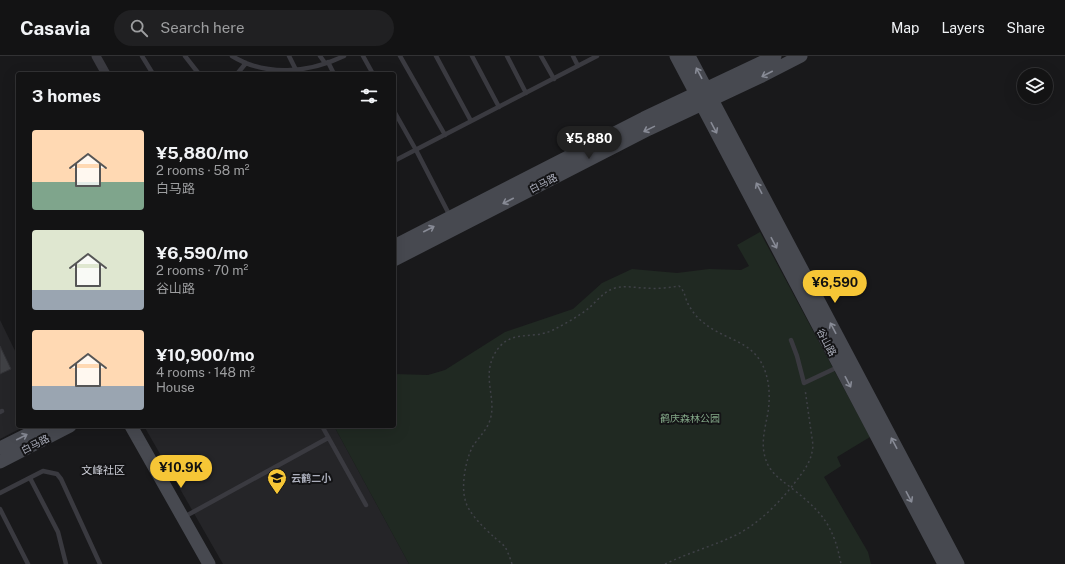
<!DOCTYPE html>
<html lang="en">
<head>
<meta charset="utf-8">
<style>
	body { margin:0; font-family:"Public Sans","Noto Sans SC",sans-serif; background:#202022; color:#f1f3f6; height:100vh; display:flex; flex-direction:column; font-size:15px; white-space:nowrap }
	* { box-sizing:border-box; margin:0 }
	p { font-size:13px; color:#9d9ea0 }
	.icon { flex:none; width:22px; height:22px; fill:none; stroke:currentColor; stroke-width:2; stroke-linecap:round; stroke-linejoin:round }
	.map { position:relative; flex:1; overflow:hidden }
	.sheet { position:absolute; left:16px; top:16px; width:380px; height:356px; display:flex; flex-direction:column; background:#131314; border-radius:4px; box-shadow:0 4px 16px #0002,0 0 0 1px #323234 }
	.sheet>* { flex:none }
	.fabs { position:absolute; left:1017px; top:12px; display:grid; gap:8px }
	.fabs a { display:grid; place-items:center; width:36px; height:36px; border-radius:50%; background:#131314; box-shadow:0 4px 16px #0002,0 0 0 1px #323234; font-size:20px }
	.price { position:absolute; translate:-50% -34px; padding:0 9px; border-radius:14px; background:#f6c636; color:#111; font-size:13px; line-height:26px; filter:drop-shadow(0 1px 2px #0008) }
	.price::after { content:''; position:absolute; left:50%; top:24px; width:12px; height:9px; margin-left:-6px; background:inherit; clip-path:polygon(0 0,100% 0,50% 100%) }
	.price.active { background:#222; color:#fff }
	ul { padding:0; list-style:none }
	li { display:flex; align-items:center; gap:12px; height:100px; padding:0 16px }
	li span { display:grid; place-items:center; flex:none; width:112px; height:80px; border-radius:4px; color:#555 }
	li>.icon { margin-inline-start:auto }
	span .icon { width:48px; height:48px; fill:#fffc; stroke-width:1 }
	li b { font-size:17px }
	h2 { display:flex; justify-content:space-between; align-items:center; height:48px; padding:0 16px; font-size:17px }
	header { display:flex; align-items:center; gap:24px; box-sizing:border-box; height:56px; padding:0 20px; background:#131314; border-bottom:1px solid #323234 }
	header strong { font-size:19px }
	nav { display:flex; gap:22px; margin-inline-start:auto; font-size:14px }
	.search { width:280px; height:36px; background:#202022; display:flex; align-items:center; gap:10px; box-sizing:border-box; padding:0 14px; border-radius:22px; color:#9d9ea0; font-size:15px }
	.map>svg:first-child { display:block }
	.built { fill:#252528 }
	.green { fill:#202922 }
	.building { fill:#404145; stroke:#333337 }
	.lines { fill:none; stroke-linecap:round; stroke-linejoin:round }
	.path { stroke:#3f4147; stroke-width:1.5; stroke-dasharray:2 3; stroke-linecap:butt }
	.lane { stroke:#3a3a40; stroke-width:4.5 }
	.street { stroke:#3a3a40; stroke-width:9 }
	.secondary { stroke:#474950; stroke-width:13 }
	.oneway { stroke:#888b96 }
	.labels { text-anchor:middle; dominant-baseline:central; stroke-width:4; stroke-linejoin:round; paint-order:stroke }
	.street-label { font-size:10px; fill:#abaebb; stroke:#141416 }
	.park-label { font-size:10px; fill:#82a687; stroke:#141416 }
	.poi-label { font-size:10px; font-weight:bold; fill:#abaebb; stroke:#141416; text-anchor:start }
	.neighbourhood-label { font-size:11px; fill:#ccced7; stroke:#141416 }
</style>
</head>
<body>
<header>
<strong>Casavia</strong>
<div class="search"><svg class="icon" aria-label="search" viewBox="0 0 24 24"><circle cx="10" cy="10" r="6"/><path d="M15 15l6 6"/></svg>Search here</div>
<nav><a>Map</a><a>Layers</a><a>Share</a></nav>
</header>
<div class="map">
<svg width="1065" height="508" viewBox="0 0 1065 508">
	<rect width="100%" height="100%" fill="#19191b"/>
	<path class="built" d="M0 264 18 301V370H25L0 383Z
		M144 370H334L409 508H223Z"/>
	<path class="green" d="M760 176 870 381 837 401 841 410 824 421 868 496 871 508H409L334 370H394V318L428 319 445 314 505 276 573 253 602 227 632 213 677 217 709 213 741 214 749 210 737 189Z"/>
	<path class="building" d="M0 290 11 313 0 318Z"/>
	<g class="lines">
		<path class="path" d="M512 508C510 502 508 496 505 491 502 487 497 484 494 481 484 472 467 456 465 443 461 429 466 402 473 390 479 381 487 374 490 364 497 343 482 322 494 299 509 271 531 285 553 274 565 268 579 260 589 252 597 245 604 235 615 232 626 229 635 232 645 232 656 233 668 232 679 230 684 234 685 240 687 246 691 254 697 262 704 267 719 280 742 284 755 298 769 313 771 337 768 356 765 374 759 390 768 409 774 420 784 426 794 434 823 457 834 471 841 508
			M665 508C688 497 713 490 736 479 758 468 778 448 793 429 803 416 812 406 813 389L805 333"/>
		<path class="lane" d="M142 0 153 18
			M185 0 199 18
			M232 0C266 21 309 17 344 0
			M289 0 298 18
			M320 0 325 7
			M363 0 373 18
			M400 0 445 79
			M436 0 471 65
			M472 0 499 51
			M507 0 526 37
			M541 0 554 23
			M573 0 578 10
			M328 6 334 18
			M237 18 246 7
			M394 55 416 94 450 160
			M394 105 597 0
			M791 284 797 300 804 327 838 311
			M0 356 2 355
			M322 370 366 449
			M30 422 58 476 66 508
			M0 437 43 415 57 418 61 423 100 508
			M0 453 28 508
			M184 461 328 382"/>
		<path class="street" d="M96 0 106 18"/>
		<path class="secondary" d="M676 0 944 508
			M689 0 958 508
			M394 190 644 62 775 0
			M394 204 649 73 762 20 801 0
			M131 370 209 508
			M0 392 44 370
			M0 406 70 370"/>
	</g>
	<defs><path id="oneway-shaft" d="M-6 0H5M1.5-3L5.5 0L1.5 3" fill="none" stroke-width="1.6" stroke-linecap="round" stroke-linejoin="round"/></defs>
	<g class="oneway">
		<use href="#oneway-shaft" transform="translate(699 17) rotate(-118)"/>
		<use href="#oneway-shaft" transform="translate(767 18) rotate(153)"/>
		<use href="#oneway-shaft" transform="translate(714 72) rotate(62)"/>
		<use href="#oneway-shaft" transform="translate(649 73) rotate(154)"/>
		<use href="#oneway-shaft" transform="translate(759 132) rotate(-118)"/>
		<use href="#oneway-shaft" transform="translate(508 145) rotate(153)"/>
		<use href="#oneway-shaft" transform="translate(429 173) rotate(-27)"/>
		<use href="#oneway-shaft" transform="translate(774 187) rotate(62)"/>
		<use href="#oneway-shaft" transform="translate(833 272) rotate(-118)"/>
		<use href="#oneway-shaft" transform="translate(848 326) rotate(62)"/>
		<use href="#oneway-shaft" transform="translate(22 381) rotate(-27)"/>
		<use href="#oneway-shaft" transform="translate(894 387) rotate(-118)"/>
		<use href="#oneway-shaft" transform="translate(909 441) rotate(62)"/>
	</g>
	<defs>
		<symbol id="school-pin" viewBox="-11 -11 22 30"><path d="M0 17L-7.5 6A9.5 9.5 0 1 1 7.5 6Z" fill="#f6c636" stroke="#141416"/><path d="M0-5L7-2L0 1L-7-2ZM-4 1L0 2.5L4 1V4Q0 6-4 4Z" fill="#111"/></symbol>
	</defs>
	<g fill-rule="evenodd">
		<use href="#school-pin" x="266" y="411" width="22" height="30"/>
	</g>
	<g class="labels">
		<g class="street-label">
			<text transform="translate(543 127) rotate(-27)">白马路</text>
			<text transform="translate(827 286) rotate(62)">谷山路</text>
			<text transform="translate(35 388) rotate(-27)">白马路</text>
		</g>
		<g class="park-label">
			<text x="690" y="362">鹤庆森林公园</text>
		</g>
		<g class="poi-label">
			<text x="291" y="422">云鹤二小</text>
		</g>
		<g class="neighbourhood-label">
			<text x="103" y="414">文峰社区</text>
		</g>
	</g>
</svg>
<div class="fabs">
<a><svg class="icon" aria-label="layers" viewBox="0 0 24 24"><path d="M12 4l9 5-9 5-9-5zM3 14l9 5 9-5"/></svg></a>
</div>
<b class="price active" style="left:589px;top:104px">¥5,880</b>
<b class="price" style="left:835px;top:248px">¥6,590</b>
<b class="price" style="left:181px;top:433px">¥10.9K</b>
<section class="sheet">
<h2>3 homes<svg class="icon" aria-label="filters" viewBox="0 0 24 24"><path d="M4 7h16M4 17h16"/><circle cx="9" cy="7" r="2"/><circle cx="15" cy="17" r="2"/></svg></h2>
<ul>
<li><span style="background:linear-gradient(#ffd9b3 65%,#7fa58c 0)"><svg class="icon" aria-label="home" viewBox="0 0 24 24"><path d="M3 11l9-7 9 7M6 9v11h12V9"/></svg></span><div><b>¥5,880/mo</b><p>2 rooms · 58 m²</p><p>白马路</p></div></li>
<li><span style="background:linear-gradient(#dfe7d0 75%,#9aa5b1 0)"><svg class="icon" aria-label="home" viewBox="0 0 24 24"><path d="M3 11l9-7 9 7M6 9v11h12V9"/></svg></span><div><b>¥6,590/mo</b><p>2 rooms · 70 m²</p><p>谷山路</p></div></li>
<li><span style="background:linear-gradient(#ffd9b3 70%,#9aa5b1 0)"><svg class="icon" aria-label="home" viewBox="0 0 24 24"><path d="M3 11l9-7 9 7M6 9v11h12V9"/></svg></span><div><b>¥10,900/mo</b><p>4 rooms · 148 m²</p><p>House</p></div></li>
</ul>
</section>
</div>
</body>
</html>
